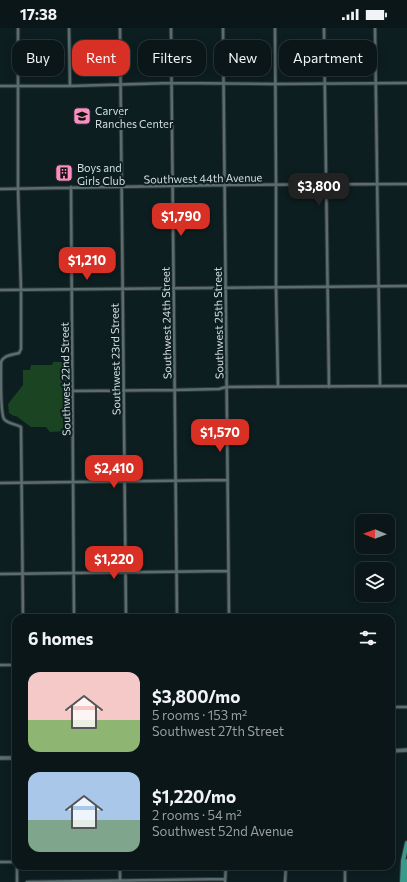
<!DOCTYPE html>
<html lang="en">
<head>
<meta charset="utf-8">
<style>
	body { margin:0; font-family:Commissioner,sans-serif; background:#182325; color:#f1f3f6; height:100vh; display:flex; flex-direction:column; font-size:15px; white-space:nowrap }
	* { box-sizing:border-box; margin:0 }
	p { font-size:13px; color:#999fa2 }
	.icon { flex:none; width:22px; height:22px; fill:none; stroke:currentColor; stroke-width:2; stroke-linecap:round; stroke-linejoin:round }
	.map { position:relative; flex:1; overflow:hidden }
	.details { position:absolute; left:12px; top:586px; width:383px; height:256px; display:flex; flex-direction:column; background:#0a1618; border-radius:12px; box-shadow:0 2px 10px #0003,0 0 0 1px #2a3537 }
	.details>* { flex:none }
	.guide { position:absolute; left:12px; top:12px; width:383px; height:36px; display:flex; gap:8px }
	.needle { width:26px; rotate:271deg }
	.fabs { position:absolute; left:355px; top:486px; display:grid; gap:8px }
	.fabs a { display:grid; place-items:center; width:40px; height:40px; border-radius:8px; background:#0a1618; box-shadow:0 2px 10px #0003,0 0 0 1px #2a3537; font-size:20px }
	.price { position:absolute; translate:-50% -34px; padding:0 9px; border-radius:8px; background:#d93025; color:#fff; font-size:13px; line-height:26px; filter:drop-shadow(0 1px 2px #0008) }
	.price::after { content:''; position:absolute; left:50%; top:24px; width:12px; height:9px; margin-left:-6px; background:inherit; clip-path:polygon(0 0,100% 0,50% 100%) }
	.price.current { background:#222; color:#fff }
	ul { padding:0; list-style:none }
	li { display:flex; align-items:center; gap:12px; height:100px; padding:0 16px }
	li span { display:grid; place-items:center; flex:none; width:112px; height:80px; border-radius:12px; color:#555 }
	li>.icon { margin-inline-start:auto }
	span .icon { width:48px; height:48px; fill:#fffc; stroke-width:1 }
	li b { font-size:17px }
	h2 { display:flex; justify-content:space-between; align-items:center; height:48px; padding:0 16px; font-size:17px }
	.pill { padding:0 14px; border-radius:12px; background:#0a1618; box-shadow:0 2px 10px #0003,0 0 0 1px #2a3537; font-size:14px; line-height:36px }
	.pill.current { background:#d93025; color:#fff }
	.status { display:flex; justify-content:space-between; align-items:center; height:28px; padding:0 20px; background:#0a1618; direction:ltr }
	.status svg { height:11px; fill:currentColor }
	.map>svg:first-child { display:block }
	.green { fill:#1a4422 }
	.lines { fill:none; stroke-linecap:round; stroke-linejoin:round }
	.minor-casing { stroke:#2f3739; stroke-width:4.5 }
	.tertiary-casing { stroke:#2f3739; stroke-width:5.5 }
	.primary-casing { stroke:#2f3739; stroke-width:6 }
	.minor { stroke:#5a6d6f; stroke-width:2.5 }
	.tertiary { stroke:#5a6d6f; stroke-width:3.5 }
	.primary { stroke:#3b998b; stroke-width:4 }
	.labels { text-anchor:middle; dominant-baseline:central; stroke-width:4; stroke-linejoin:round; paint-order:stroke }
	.poi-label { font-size:11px; fill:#d4dee0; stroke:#0d1e20; text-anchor:start }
	.street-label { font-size:11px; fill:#d4dee0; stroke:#0d1e20 }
</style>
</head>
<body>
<div class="status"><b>17:38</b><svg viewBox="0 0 49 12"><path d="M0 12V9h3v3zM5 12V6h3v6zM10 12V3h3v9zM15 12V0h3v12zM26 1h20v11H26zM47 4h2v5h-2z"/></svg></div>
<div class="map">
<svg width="407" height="854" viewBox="0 0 407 854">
	<rect width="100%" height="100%" fill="#0d1e20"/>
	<path class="green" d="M53 334H68V403L50 404 46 399H31L16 388H14L9 385 8 376 23 357V342H30L31 337H52Z"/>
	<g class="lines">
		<defs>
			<path id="minor" d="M18 0V160L21 262V321L19 325C11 327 4 327 1 334 1 345 0 384 4 391 8 396 16 396 21 399L23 590
				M69 0 70 58
				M120 0 126 590
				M171 0 177 590
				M223 0 229 590
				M275 0 276 152V259L278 359
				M324 0 329 359
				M375 0 380 358
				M0 58H70L171 55 275 56 407 55
				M71 159 74 590
				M0 161 224 157 407 156
				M0 262 407 258
				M73 363 175 362 219 361 226 359 407 358
				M0 455 227 452
				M0 546 228 543
				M0 637H16
				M391 679H407
				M0 834H16
				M120 853V838
				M17 854V838
				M27 854 225 851
				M225 854 226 838
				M285 854 286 838
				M345 854V838"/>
			<path id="tertiary" d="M391 723 407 722
				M0 730H16"/>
			<path id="primary" d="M402 854 403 833 407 815
				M405 854 407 833"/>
		</defs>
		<use href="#minor" class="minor-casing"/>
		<use href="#tertiary" class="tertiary-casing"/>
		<use href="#primary" class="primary-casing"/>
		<use href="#minor" class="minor"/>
		<use href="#tertiary" class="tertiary"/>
		<use href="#primary" class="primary"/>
	</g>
	<defs>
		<symbol id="school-square" viewBox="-11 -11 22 22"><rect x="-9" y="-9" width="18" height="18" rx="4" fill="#fc8fc1" stroke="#0d1e20"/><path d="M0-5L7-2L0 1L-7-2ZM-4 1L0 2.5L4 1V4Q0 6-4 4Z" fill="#111"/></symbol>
		<symbol id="building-square" viewBox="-11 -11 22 22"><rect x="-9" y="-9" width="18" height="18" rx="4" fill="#fc8fc1" stroke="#0d1e20"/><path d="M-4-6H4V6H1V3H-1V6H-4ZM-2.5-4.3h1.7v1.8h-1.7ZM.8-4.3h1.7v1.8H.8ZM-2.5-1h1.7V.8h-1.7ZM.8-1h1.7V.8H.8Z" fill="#111"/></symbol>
	</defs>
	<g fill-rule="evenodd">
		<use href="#school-square" x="72" y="78" width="20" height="20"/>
		<use href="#building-square" x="54" y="135" width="20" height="20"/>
	</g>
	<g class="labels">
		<g class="poi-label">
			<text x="95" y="82">Carver<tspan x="95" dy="13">Ranches Center</tspan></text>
			<text x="77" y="139">Boys and<tspan x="77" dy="13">Girls Club</tspan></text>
		</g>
		<g class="street-label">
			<text transform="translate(203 150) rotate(-1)">Southwest 44th Avenue</text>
			<text transform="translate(166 295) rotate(-91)">Southwest 24th Street</text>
			<text transform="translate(218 295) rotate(-91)">Southwest 25th Street</text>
			<text transform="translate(115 331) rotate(-91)">Southwest 23rd Street</text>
			<text transform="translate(65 351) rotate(-91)">Southwest 22nd Street</text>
		</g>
	</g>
</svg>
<div class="fabs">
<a><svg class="needle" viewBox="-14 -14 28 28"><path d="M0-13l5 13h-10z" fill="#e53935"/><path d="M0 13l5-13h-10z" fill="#999fa2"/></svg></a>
<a><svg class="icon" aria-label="layers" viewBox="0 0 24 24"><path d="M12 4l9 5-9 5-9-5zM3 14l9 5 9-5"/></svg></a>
</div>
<b class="price current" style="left:319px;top:179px">$3,800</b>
<b class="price" style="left:181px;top:209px">$1,790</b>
<b class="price" style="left:87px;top:253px">$1,210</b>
<b class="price" style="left:220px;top:425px">$1,570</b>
<b class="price" style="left:114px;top:461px">$2,410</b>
<b class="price" style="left:114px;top:552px">$1,220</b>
<div class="guide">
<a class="pill">Buy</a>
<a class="pill current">Rent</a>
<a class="pill">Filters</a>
<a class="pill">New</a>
<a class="pill">Apartment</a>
</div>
<section class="details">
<h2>6 homes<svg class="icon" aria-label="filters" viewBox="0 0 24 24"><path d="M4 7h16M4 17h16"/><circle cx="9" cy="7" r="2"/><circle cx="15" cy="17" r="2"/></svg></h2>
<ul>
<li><span style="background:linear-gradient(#f6c9c9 60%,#8fb573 0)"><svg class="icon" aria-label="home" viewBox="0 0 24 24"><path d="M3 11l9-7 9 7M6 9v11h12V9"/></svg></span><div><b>$3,800/mo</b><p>5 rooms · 153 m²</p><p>Southwest 27th Street</p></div></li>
<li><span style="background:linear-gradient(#a9c7e8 60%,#7fa58c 0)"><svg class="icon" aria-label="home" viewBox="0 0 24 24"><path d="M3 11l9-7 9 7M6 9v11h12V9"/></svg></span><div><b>$1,220/mo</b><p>2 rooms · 54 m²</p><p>Southwest 52nd Avenue</p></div></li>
</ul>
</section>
</div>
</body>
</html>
